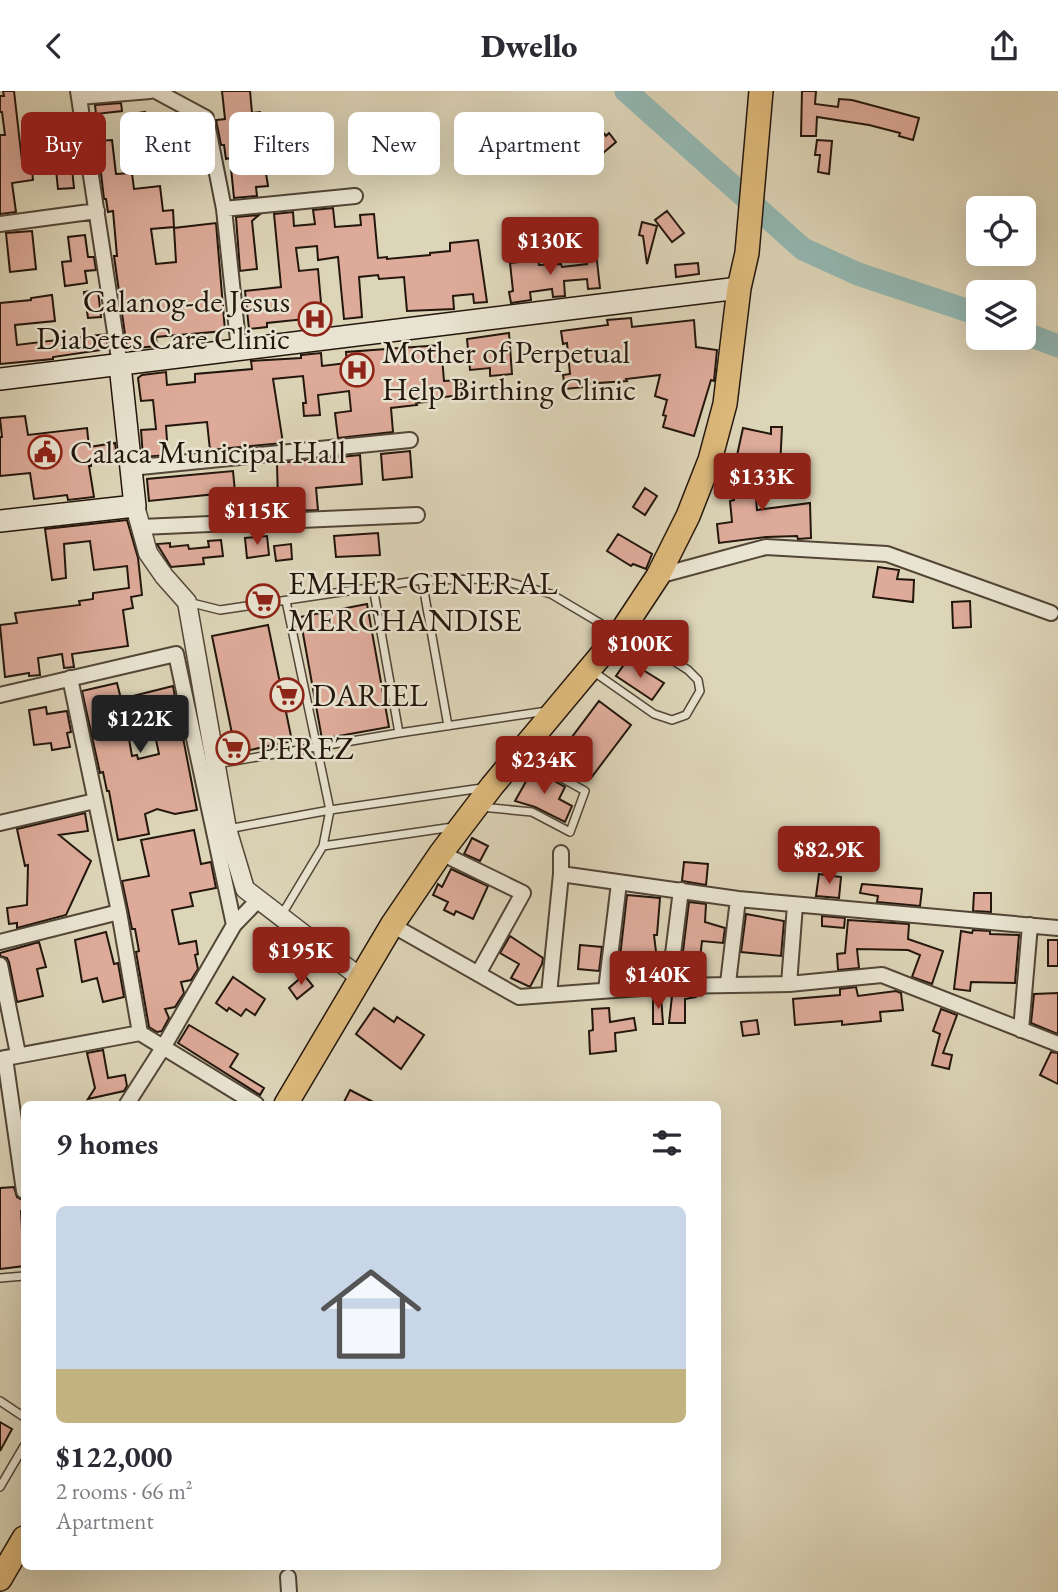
<!DOCTYPE html>
<html lang="en">
<head>
<meta charset="utf-8">
<style>
	body { margin:0; font-family:"EB Garamond",serif; background:#f7f7f7; color:#2b2b33; height:100vh; display:flex; flex-direction:column; font-size:26px; white-space:nowrap }
	* { box-sizing:border-box; margin:0 }
	p { font-size:23px; color:#7c7c81 }
	.icon { flex:none; width:38px; height:38px; fill:none; stroke:currentColor; stroke-width:2; stroke-linecap:round; stroke-linejoin:round }
	.map { position:relative; flex:1; overflow:hidden }
	.side { position:absolute; left:21px; top:1010px; width:700px; height:469px; display:flex; flex-direction:column; background:#fff; border-radius:10px; box-shadow:0 7px 28px #0002 }
	.side>* { flex:none }
	.top-card { position:absolute; left:21px; top:21px; width:700px; height:63px; display:flex; gap:14px }
	.controls { position:absolute; left:966px; top:105px; display:grid; gap:14px }
	.controls a { display:grid; place-items:center; width:70px; height:70px; border-radius:10px; background:#fff; box-shadow:0 7px 28px #0002; font-size:35px }
	.price { position:absolute; translate:-50% -60px; padding:0 16px; border-radius:7px; background:#8f2418; color:#fff; font-size:23px; line-height:46px; filter:drop-shadow(0 2px 4px #0008) }
	.price::after { content:''; position:absolute; left:50%; top:42px; width:21px; height:16px; margin-left:-10px; background:inherit; clip-path:polygon(0 0,100% 0,50% 100%) }
	.price.on { background:#222; color:#fff }
	ul { padding:0; list-style:none }
	li { display:grid; align-content:center; gap:14px; height:371px; padding:0 35px }
	li+li { border-top:2px solid #e1e1e2 }
	li span { display:grid; place-items:center; height:217px; border-radius:10px; color:#555 }
	li>.icon { margin-inline-start:auto }
	span .icon { width:126px; height:126px; fill:#fffc; stroke-width:1 }
	li b { font-size:30px }
	h2 { display:flex; justify-content:space-between; align-items:center; height:84px; padding:0 35px; font-size:30px }
	.chip { padding:0 24px; border-radius:10px; background:#fff; box-shadow:0 7px 28px #0002; font-size:24px; line-height:63px }
	.chip.on { background:#8f2418; color:#fff }
	header { display:flex; justify-content:space-between; align-items:center; height:91px; padding:0 35px; background:#fff; font-size:32px; font-weight:800 }
	.map>svg:first-child { display:block }
	.lines { fill:none; stroke-linecap:round; stroke-linejoin:round }
	.river { stroke:#93b8b3; stroke-width:23 }
	.building { fill:#deab9a; stroke:#23160c; stroke-width:2; fill-rule:evenodd }
	.service-casing { stroke:#524637; stroke-width:10 }
	.minor-casing { stroke:#524637; stroke-width:18 }
	.tertiary-casing { stroke:#524637; stroke-width:21 }
	.secondary-casing { stroke:#23160c; stroke-width:24 }
	.primary-casing { stroke:#23160c; stroke-width:26 }
	.service { stroke:#e9e4d1; stroke-width:7 }
	.minor { stroke:#e9e4d1; stroke-width:14 }
	.tertiary { stroke:#e9e4d1; stroke-width:18 }
	.secondary { stroke:#e9e4d1; stroke-width:21 }
	.primary { stroke:#deba7c; stroke-width:23 }
	.labels { text-anchor:middle; dominant-baseline:central; stroke-width:5; stroke-linejoin:round; paint-order:stroke }
	.poi-label { font-size:32px; fill:#23160c; stroke:#e9e4d1; text-anchor:start }
</style>
</head>
<body>
<header><svg class="icon" aria-label="back" viewBox="0 0 24 24"><path d="M15 5l-7 7 7 7"/></svg>Dwello<svg class="icon" aria-label="share" viewBox="0 0 24 24"><path d="M12 15V3M7 8l5-5 5 5M5 13v7h14v-7"/></svg></header>
<div class="map">
<svg width="1058" height="1501" viewBox="0 0 1058 1501">
	<rect width="100%" height="100%" fill="#ddd5b8"/>
	<filter id="stains"><feTurbulence type="fractalNoise" baseFrequency=".00286" numOctaves="4"/><feColorMatrix values="0 0 0 0 .2 0 0 0 0 .09 0 0 0 0 .02 0 0 0 .5 -.17"/></filter>
	<radialGradient id="worn" r=".72"><stop offset=".6" stop-color="#630" stop-opacity="0"/><stop offset="1" stop-color="#630" stop-opacity=".3"/></radialGradient>
	<g class="lines">
		<path class="river" d="M626 0 803 158 858 183 978 223
			M1024 242 1058 255"/>
	</g>
	<path class="building" d="M3 0H14L22 70 31 69 33 89 12 92 16 121 0 123V44H5L2 21H0V5H4Z
		M222 0H250L252 22 260 21 262 41H257L260 67H263L265 76 268 95 256 96 257 105 234 107 230 67 226 68 224 54H221L216 29 225 28Z
		M802 0H816L815 13 838 16 839 8 852 9 919 27 913 49 899 45 900 42 869 34 817 26 816 45H801Z
		M121 12 122 20 96 23 95 14Z
		M145 21 148 43 187 39 186 32 197 33 205 78 160 83 158 64H153L152 56 133 58V56H126L125 47 134 44 131 23Z
		M592 28 606 45 609 42 616 51 603 62 585 34Z
		M112 49 116 83 132 82 134 98 160 95 163 120 173 119 174 136 151 138 156 173 176 171 174 137 216 132 225 240 156 246 157 255 127 258 114 165H117L113 120 108 121 106 108H104L99 65 98 50Z
		M817 49 832 50 829 83 818 81 820 64H815Z
		M71 68 74 97 58 98 55 69Z
		M333 117 335 136 361 134 360 124 374 123 378 167 387 166V168L430 164V162L450 160V152L478 149 487 211 474 212 473 203 453 205 454 218 407 220 404 186 379 188 378 184 359 186 362 226 344 228 338 166 318 169 317 155 296 157 299 180 318 178 323 234 306 235 305 228 267 232V236L249 238 245 200 281 196 274 123 293 121 294 135 315 133 313 119Z
		M667 120 684 142 672 151 655 129Z
		M259 124 252 130 257 178 240 180 236 126Z
		M642 131 657 135 647 173 643 145 639 144Z
		M32 140 36 178 10 181 6 142Z
		M85 144 88 166H94L96 179 85 180 87 192 65 195 62 171 71 170 68 146Z
		M596 161 600 197 588 198 587 188 564 190 565 205 553 206 552 198 530 201 531 209 511 212 509 201 513 200 510 172 538 169 539 174 561 173 562 176 587 173 586 162Z
		M698 172 699 183 676 186 675 174Z
		M98 199 101 226 88 227 84 201Z
		M52 204 55 230 15 234 17 254 106 243 108 258 53 266V268L0 273V212L31 209V207Z
		M631 227 632 236 694 229 696 256 717 259 714 290 711 289 694 345 663 336 666 325 663 324 667 309 655 305 660 284 626 288 627 290 584 293V296L565 298 563 284 570 283 567 252 563 253 561 240 608 234 607 229Z
		M509 242 512 283 490 285V277L470 279 467 248Z
		M441 254 444 290 461 289 462 304 435 307 436 310 416 312 417 314 391 317 393 341 338 347 335 322 351 320 349 300 318 304 320 324 304 325 303 312H306L303 285 273 288 283 352 210 359 207 331 166 335 168 364 143 366 141 339 156 338 153 309 141 310 138 287 142 284 166 281 167 294 195 291V283L252 278 251 270 301 267V264L321 262 322 275 347 272 346 261Z
		M25 325 28 344 87 337 89 356 115 352 117 367 91 371V375H89L94 406 68 409 67 404 34 408 30 382 0 385V346H2L0 327Z
		M771 336H782L780 377 736 369 743 337 771 343Z
		M410 360 412 386 383 389 381 363Z
		M360 364 362 393 316 397 318 419 265 421 264 411 278 410 277 372Z
		M233 380 235 401 149 410 147 388Z
		M781 381V394H755L757 419 810 412 811 447 798 448 797 445 766 446 719 452 717 433 732 431 730 410 734 409 733 394H725V387Z
		M645 397 657 405 645 424 633 416Z
		M127 429 138 467 142 504 131 506 133 517 123 519 128 555 72 563 74 576 64 577 62 563 38 567 40 584 29 585V582L5 586 0 534 17 532 15 522 80 514 79 510 93 508V502L129 497 127 475 94 479 90 450 64 453 66 487 52 489 45 438Z
		M378 442 380 464 336 466 334 445Z
		M618 443 652 463 646 478 633 473 631 475 607 460Z
		M267 445 269 464 247 467 245 447Z
		M221 449 223 465 203 467 204 473 171 476 157 453 170 452V456L188 454 189 458 209 456 208 450Z
		M291 453 292 468 276 470 274 455Z
		M878 476 899 479 897 488 914 489 913 511 873 506Z
		M970 510 971 536 953 537 952 511Z
		M367 513 389 636 322 648 300 526Z
		M268 534 292 650 236 662 212 545Z
		M627 569 664 592 652 609 616 585Z
		M117 592 121 608 173 595 197 719 175 723 157 718 145 723 149 743 118 749 109 700H107L103 681 100 682 82 600ZM147 638 149 645 155 644 159 663 138 668 137 664 132 665 128 642Z
		M599 610 631 634 591 687 574 679 571 685 551 674Z
		M46 616 47 623 67 620 71 641 67 642 70 656 52 659 51 652 34 654 29 619Z
		M533 678 565 696 559 708 572 715 565 731 535 716 515 710Z
		M85 722 88 740 59 744 91 770 66 824 17 837V832L9 833 7 817 27 814 28 774 25 775 17 738Z
		M194 739 201 773 211 771 216 797 190 802 193 815 172 819 179 853 196 850 198 863 195 864 198 878 191 889 181 891 184 902 175 916 165 918 169 927 162 940 157 941 149 936 136 861 139 860 135 838H132L122 790 149 785 141 749Z
		M472 747 488 755 480 770 464 763Z
		M684 771 708 773 706 794 682 790Z
		M451 778 488 795 473 828 456 820 454 824 444 819 448 811 433 804 438 793 442 796Z
		M819 783 841 786 839 807 816 805Z
		M862 793 922 798 920 815 877 811 878 805 860 802Z
		M974 802H991V821L973 820Z
		M627 804 660 807 657 844H654L659 886 643 887 644 870 620 866Z
		M689 811 706 813 705 831 725 837 723 852 702 850 698 885H680Z
		M746 823 784 830 781 865 741 861Z
		M822 825 845 827 844 837 822 835Z
		M848 829 909 833 908 848 943 860 932 893 912 886 920 864 908 859 857 858 859 877 838 879 837 863 845 862Z
		M973 839 990 840V843L1019 844 1015 892 971 891 970 900 954 898 961 840 972 842Z
		M106 841 114 873 118 872 124 906 103 911 97 887 82 891 75 849Z
		M510 845 543 867 542 873 530 896 511 887 519 873 500 862Z
		M1048 849H1058V875H1048Z
		M39 851 46 876 37 878 43 905 17 911 9 871 7 867 0 865V862Z
		M580 854 602 856 599 880 578 878Z
		M304 884 313 895 297 908 289 897Z
		M233 886 265 908 255 924 246 918 241 925 229 917 227 920 216 912Z
		M856 896 858 905 896 900 901 902 903 919 880 921 881 930 842 934V930L795 934 793 908 840 904V898Z
		M1058 902V943L1031 932 1034 903Z
		M696 904V906L685 908V932H669L672 905Z
		M661 905 663 933H653V906Z
		M374 917 394 931 397 926 424 944 401 978 356 943Z
		M609 917 610 931 634 927 636 939 615 942 616 960 590 963 589 940 593 939 592 918Z
		M941 918 957 924 943 962 952 964 949 978 932 974 940 943 933 940Z
		M757 929 759 943 743 945 741 931Z
		M189 934 238 963 230 976 264 997 260 1004 178 952Z
		M103 959 108 987 125 984 127 995 124 1000 88 1008 95 997 87 962Z
		M1051 961 1058 962V993L1040 984Z
		M350 999 377 1013H343Z
		M14 1096 17 1106 24 1110V1119L21 1120 24 1175 0 1178V1097Z
		M0 1331 12 1338 0 1360Z"/>
	<g class="lines">
		<defs>
			<path id="service" d="M422 489 448 635
				M373 496 399 642
				M188 511 220 519 422 489 497 488 551 503 615 541
				M591 579 654 623 672 629 686 624 700 600 698 589 688 579 627 540
				M216 673 399 642 547 620
				M481 716 532 721 570 741 585 700 521 664
				M228 738 330 719 482 697
				M323 755 453 736
				M281 825 323 755 330 719 286 510
				M0 1187 24 1185
				M0 1310 24 1326
				M0 1396 24 1355"/>
			<path id="minor" d="M78 0 120 274
				M156 0 206 27 224 118
				M79 6 150 0
				M0 133 97 120
				M239 259 224 118 355 105
				M130 377 410 349
				M141 436 417 424
				M658 485 766 456 887 463 1051 522
				M70 587 119 821 140 942 256 1013
				M0 604 176 563 234 834
				M0 732 95 710
				M441 762 523 802 478 883
				M561 783 738 808 1058 837
				M392 834 519 906 669 895 789 893 882 884 1058 953
				M0 851 119 821
				M0 874 18 963
				M728 892 738 808
				M789 893 795 814
				M669 895 681 799
				M606 899 619 792
				M549 903 561 783V762
				M1021 939 1030 834
				M5 967 24 1100
				M0 968 140 942
				M127 1013 164 955 234 834 258 809
				M288 1486 289 1501"/>
			<path id="tertiary" d="M135 415 148 462 164 485 187 511 227 738 245 798 362 888"/>
			<path id="secondary" d="M0 288 739 197
				M0 430 135 415 120 274"/>
			<path id="primary" d="M286 1013 392 834 441 762 492 695 623 538 658 485 688 425 710 369 725 313 739 197 747 162 761 0
				M0 1488 24 1447"/>
		</defs>
		<use href="#service" class="service-casing"/>
		<use href="#minor" class="minor-casing"/>
		<use href="#tertiary" class="tertiary-casing"/>
		<use href="#secondary" class="secondary-casing"/>
		<use href="#primary" class="primary-casing"/>
		<use href="#service" class="service"/>
		<use href="#minor" class="minor"/>
		<use href="#tertiary" class="tertiary"/>
		<use href="#secondary" class="secondary"/>
		<use href="#primary" class="primary"/>
	</g>
	<defs>
		<symbol id="hospital-ring" viewBox="-11 -11 22 22"><circle r="9.5" fill="#e9e4d1" stroke="#8f2418" stroke-width="1.5"/><path d="M-5-5h3v3.5h4V-5h3V5h-3V1.5h-4V5h-3Z" fill="#8f2418"/></symbol>
		<symbol id="civic-ring" viewBox="-11 -11 22 22"><circle r="9.5" fill="#e9e4d1" stroke="#8f2418" stroke-width="1.5"/><path d="M-.6-6.5H3V-4.5H.6V-3L4-1V1h2V6H-6V1h2V-1L-.6-3ZM-1.2 2.5V6h2.4V2.5Z" fill="#8f2418"/></symbol>
		<symbol id="supermarket-ring" viewBox="-11 -11 22 22"><circle r="9.5" fill="#e9e4d1" stroke="#8f2418" stroke-width="1.5"/><path d="M-6-5.5h2.5l.6 2H6L4.5 2H-2.5L-4.4-4H-6ZM-1.5 3.2a1.3 1.3 0 1 0 .1 0ZM3 3.2a1.3 1.3 0 1 0 .1 0Z" fill="#8f2418"/></symbol>
	</defs>
	<g fill-rule="evenodd">
		<use href="#hospital-ring" x="296" y="209" width="38" height="38"/>
		<use href="#hospital-ring" x="338" y="260" width="38" height="38"/>
		<use href="#civic-ring" x="26" y="342" width="38" height="38"/>
		<use href="#supermarket-ring" x="244" y="491" width="38" height="38"/>
		<use href="#supermarket-ring" x="268" y="585" width="38" height="38"/>
		<use href="#supermarket-ring" x="214" y="638" width="38" height="38"/>
	</g>
	<g class="labels">
		<g class="poi-label">
			<text x="290" y="210" text-anchor="end">Calanog-de Jesus<tspan x="290" dy="37">Diabetes Care Clinic</tspan></text>
			<text x="382" y="261">Mother of Perpetual<tspan x="382" dy="37">Help Birthing Clinic</tspan></text>
			<text x="70" y="361">Calaca Municipal Hall</text>
			<text x="288" y="492">EMHER GENERAL<tspan x="288" dy="37">MERCHANDISE</tspan></text>
			<text x="312" y="604">DARIEL</text>
			<text x="258" y="657">PEREZ</text>
		</g>
	</g>
	<rect width="100%" height="100%" filter="url(#stains)"/>
	<rect width="100%" height="100%" fill="url(#worn)"/>
</svg>
<div class="controls">
<a><svg class="icon" aria-label="locate" viewBox="0 0 24 24"><circle cx="12" cy="12" r="6"/><path d="M12 2v4M12 18v4M2 12h4M18 12h4"/></svg></a>
<a><svg class="icon" aria-label="layers" viewBox="0 0 24 24"><path d="M12 4l9 5-9 5-9-5zM3 14l9 5 9-5"/></svg></a>
</div>
<b class="price" style="left:550px;top:186px">$130K</b>
<b class="price" style="left:762px;top:422px">$133K</b>
<b class="price" style="left:257px;top:456px">$115K</b>
<b class="price" style="left:640px;top:589px">$100K</b>
<b class="price on" style="left:140px;top:664px">$122K</b>
<b class="price" style="left:544px;top:705px">$234K</b>
<b class="price" style="left:829px;top:795px">$82.9K</b>
<b class="price" style="left:301px;top:896px">$195K</b>
<b class="price" style="left:658px;top:920px">$140K</b>
<div class="top-card">
<a class="chip on">Buy</a>
<a class="chip">Rent</a>
<a class="chip">Filters</a>
<a class="chip">New</a>
<a class="chip">Apartment</a>
</div>
<section class="side">
<h2>9 homes<svg class="icon" aria-label="filters" viewBox="0 0 24 24"><path d="M4 7h16M4 17h16"/><circle cx="9" cy="7" r="2"/><circle cx="15" cy="17" r="2"/></svg></h2>
<ul>
<li><span style="background:linear-gradient(#c9d6e8 75%,#c2b280 0)"><svg class="icon" aria-label="home" viewBox="0 0 24 24"><path d="M3 11l9-7 9 7M6 9v11h12V9"/></svg></span><div><b>$122,000</b><p>2 rooms · 66 m²</p><p>Apartment</p></div></li>
</ul>
</section>
</div>
</body>
</html>
